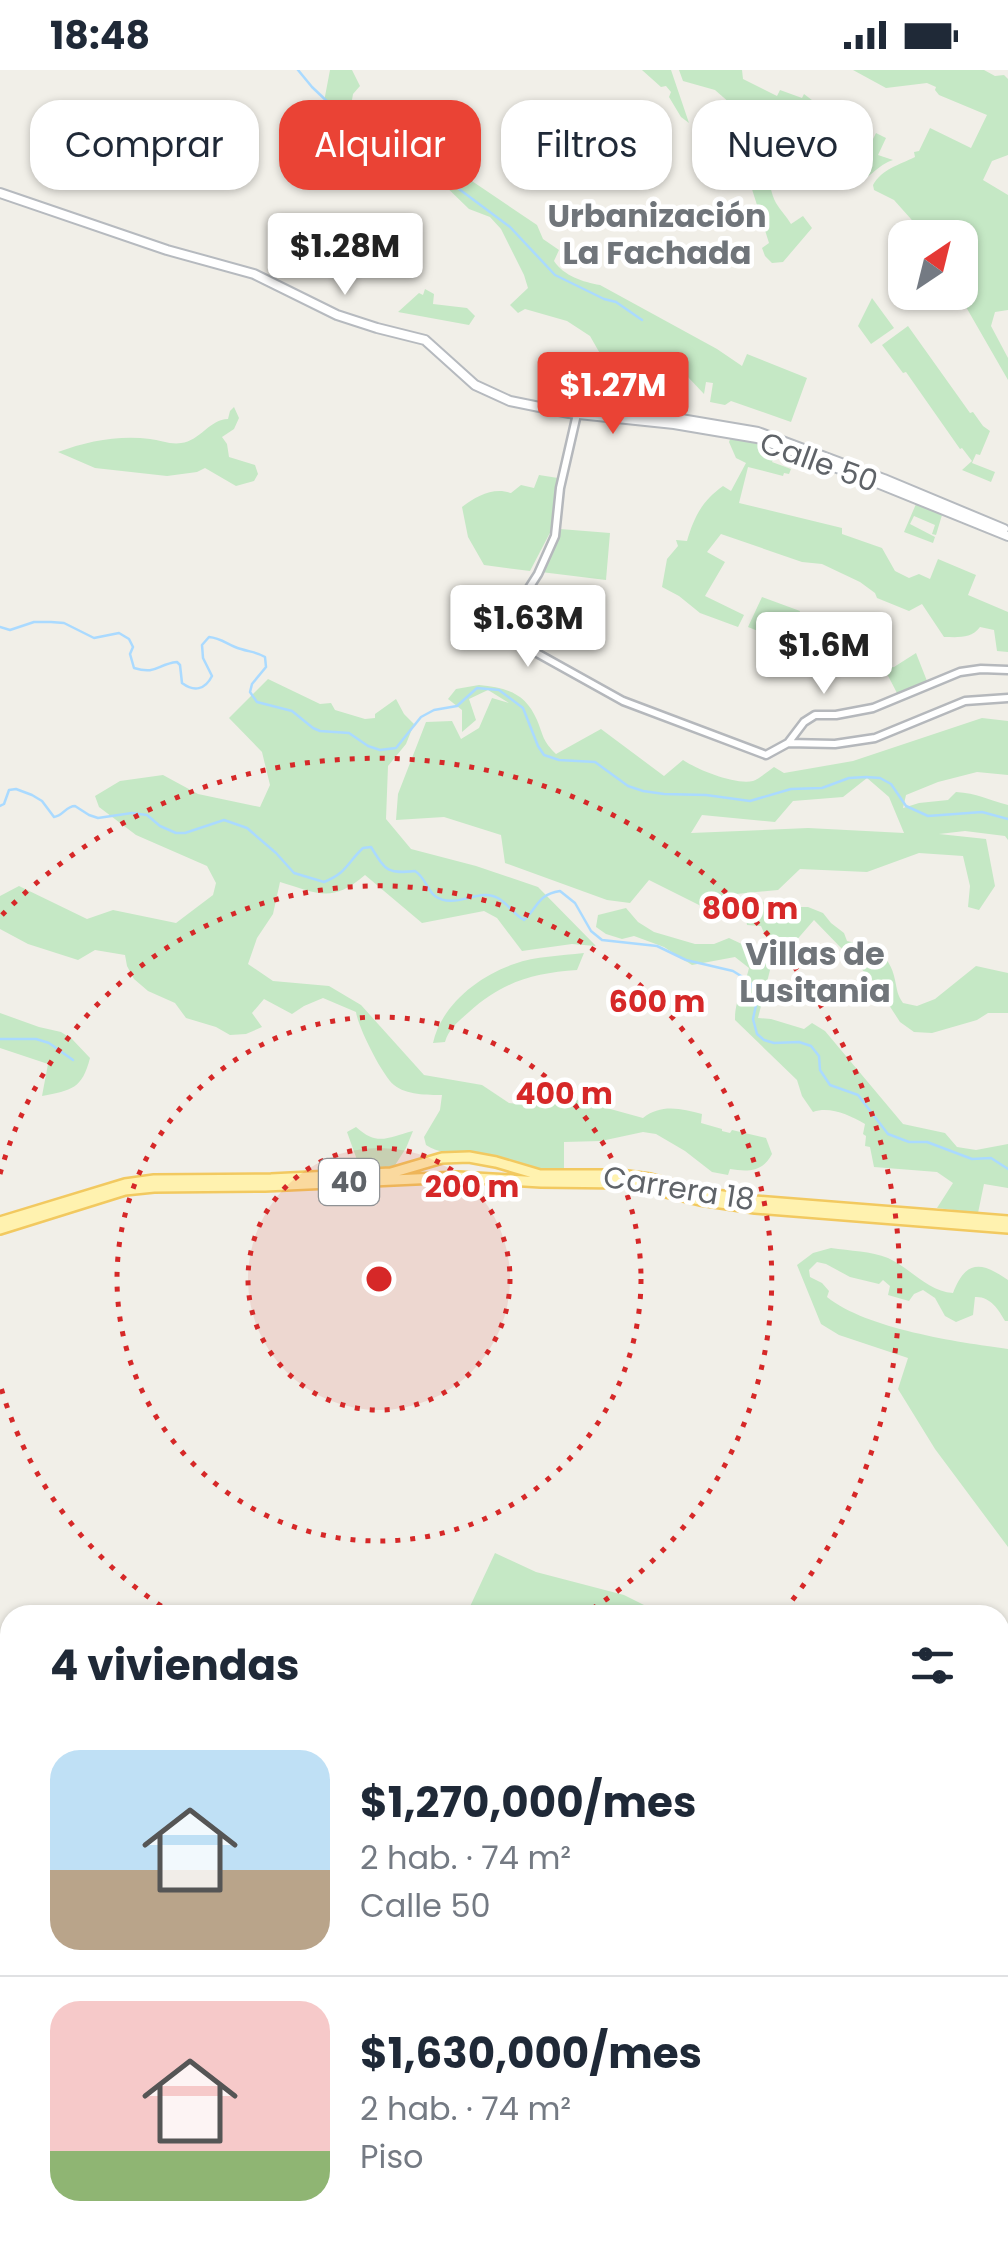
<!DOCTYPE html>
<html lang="es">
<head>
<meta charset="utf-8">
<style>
	body { margin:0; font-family:Poppins,sans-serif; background:#f2f2f3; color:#1f2937; height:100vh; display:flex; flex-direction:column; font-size:38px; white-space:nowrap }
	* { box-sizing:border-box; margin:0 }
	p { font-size:32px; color:#747a83 }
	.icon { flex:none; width:55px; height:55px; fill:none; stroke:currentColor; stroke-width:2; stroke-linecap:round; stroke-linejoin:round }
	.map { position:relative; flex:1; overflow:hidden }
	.panel { position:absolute; left:0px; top:1535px; width:1010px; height:642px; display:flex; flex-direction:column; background:#fff; border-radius:30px 30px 0 0; box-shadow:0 2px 8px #0004 }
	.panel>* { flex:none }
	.guide { position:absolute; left:30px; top:30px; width:950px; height:90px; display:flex; gap:20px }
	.needle { width:65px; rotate:35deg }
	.tools { position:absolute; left:888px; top:150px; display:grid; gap:20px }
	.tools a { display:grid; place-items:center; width:90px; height:90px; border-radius:20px; background:#fff; box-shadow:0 2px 8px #0004; font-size:50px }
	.price { position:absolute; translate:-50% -85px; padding:0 22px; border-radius:10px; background:#fff; color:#222; font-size:32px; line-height:65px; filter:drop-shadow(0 2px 5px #0008) }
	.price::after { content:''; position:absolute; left:50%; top:60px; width:30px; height:22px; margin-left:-15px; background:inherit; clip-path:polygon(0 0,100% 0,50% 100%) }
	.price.selected { background:#ea4335; color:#fff }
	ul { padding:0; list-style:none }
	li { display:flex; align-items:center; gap:30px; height:250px; padding:0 50px }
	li+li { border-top:2px solid #e0e1e3 }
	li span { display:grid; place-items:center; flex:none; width:280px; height:200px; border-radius:30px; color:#555 }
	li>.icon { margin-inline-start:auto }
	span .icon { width:120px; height:120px; fill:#fffc; stroke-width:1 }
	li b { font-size:42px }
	h2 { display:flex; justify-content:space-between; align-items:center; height:120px; padding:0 50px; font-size:42px }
	.tag { padding:0 35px; border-radius:30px; background:#fff; box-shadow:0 2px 8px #0004; font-size:35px; line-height:90px }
	.tag.selected { background:#ea4335; color:#fff }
	.status { display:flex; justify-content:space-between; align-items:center; height:70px; padding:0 50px; background:#fff; direction:ltr }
	.status svg { height:28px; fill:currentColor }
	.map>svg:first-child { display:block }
	.green { fill:#c5e8c5; fill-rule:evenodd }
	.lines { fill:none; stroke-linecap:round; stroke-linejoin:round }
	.stream { stroke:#aadaff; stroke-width:2.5 }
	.tertiary-casing { stroke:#b5b8bc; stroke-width:11 }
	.secondary-casing { stroke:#b6babf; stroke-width:12 }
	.primary-casing { stroke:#f2c960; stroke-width:14 }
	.tertiary { stroke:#fff; stroke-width:6 }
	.secondary { stroke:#fff; stroke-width:8 }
	.primary { stroke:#fff2af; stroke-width:9 }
	.ring { fill:none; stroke:#d62828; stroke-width:5; stroke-dasharray:5 10 }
	.labels { text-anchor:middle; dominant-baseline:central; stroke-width:9; stroke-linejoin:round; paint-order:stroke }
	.shield { fill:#fff; stroke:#8f9295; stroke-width:2.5 }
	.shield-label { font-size:28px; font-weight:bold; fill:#5f6368 }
	.street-label { font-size:30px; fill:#5f6368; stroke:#fff }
	.neighbourhood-label { font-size:32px; font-weight:bold; fill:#70757a; stroke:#fff }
	.centre { fill:#d62828; stroke:#fff; stroke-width:5 }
	.ring-label { font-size:30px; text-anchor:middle; font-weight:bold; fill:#d62828; stroke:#fff; stroke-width:9; stroke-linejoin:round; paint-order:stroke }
</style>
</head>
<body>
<div class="status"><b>18:48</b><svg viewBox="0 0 49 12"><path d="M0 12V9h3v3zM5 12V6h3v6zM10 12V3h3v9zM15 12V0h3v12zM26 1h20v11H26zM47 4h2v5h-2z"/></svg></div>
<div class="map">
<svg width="1008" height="2176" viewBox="0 0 1008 2176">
	<rect width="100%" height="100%" fill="#f1efe8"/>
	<path class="green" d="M330 0H352L360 16 353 24 352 30 537 155 543 169 559 180 554 191C564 206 583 212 600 215L717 279 742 296 747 284 807 308 791 352 731 331 725 335 710 332 713 313 706 312 704 324 687 306 658 295 646 333 609 326 610 312 606 294 590 266 567 251 525 239 518 243 510 235 528 218 524 205 501 159 490 147 469 139 437 108 403 85 392 98 329 78 304 59 323 37Z
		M642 0H671L689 53 681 47 669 27 671 22 666 16 661 17Z
		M679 0H742L743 9 777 26 780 20 802 28 804 24 821 37 815 51 868 79 876 63 886 68 878 85 893 90C877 95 869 110 854 114L800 58 794 56 780 60C767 80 765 112 776 133 780 140 787 147 791 154L803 146 812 158 783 192 772 193 765 186 762 178 769 173 745 97 753 90 721 44 724 37 731 34 715 20 683 11Z
		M853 0H984L995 6 1004 5 1008 9V85L992 91 983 110 1008 125V240L995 242 991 256 1008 288V310L958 223 960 168 927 167 894 130 874 120 873 115C882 99 899 95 915 87L914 82 919 81 930 58 971 78 987 45 939 25 935 20 936 17 927 13 886 18Z
		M425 219 434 224 433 234 467 238 475 246 469 255 398 242 419 223 423 225Z
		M872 228 894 258 871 274 858 256Z
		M908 256 970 343 973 342 983 356 990 361 980 385 976 384 972 393 995 402 991 412 962 400 972 391 962 378 960 379 906 302 903 303 882 275Z
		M234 337 239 348 234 359 222 367 227 374 229 387 255 395 258 404 254 411 236 416 205 398 197 402 167 406 95 398 58 382C88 371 119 365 150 369 159 370 172 375 181 373 200 371 210 349 228 349L230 341Z
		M731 367 778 378 772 392 791 399 789 404 784 403 783 406 748 397 739 433 842 458V464L882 478 895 501 909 508 919 504 930 509 938 489 976 505 968 525 1008 542V582L997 581 994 560 980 557C971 569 958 567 944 567L922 534 909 541 877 528 875 523 860 512 822 494 802 492 721 464 707 482 725 492 705 526 744 545 738 557 700 543 679 526 662 517 667 489 678 476 676 470 687 471C694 447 702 431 723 416L731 421 746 393 736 388 729 372Z
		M539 405 558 408 553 457 530 501 484 495 468 467 462 437C477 426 493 417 511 423L521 415 534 418Z
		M916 434 942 445 936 465 932 464 935 455 914 446 910 454 935 467 933 473 904 462Z
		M560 459 610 463 606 510 541 502Z
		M762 527 800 541 788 573 748 557Z
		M916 583 927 611 898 625 884 598 894 597Z
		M268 609 320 634 331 633 335 640 365 649 375 648V644L396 629 404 644 414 654 406 674 388 696 386 749 411 779 476 796 538 817 596 876 572 874 522 881 497 848 484 841 422 853 365 805C331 834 318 823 280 812L273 844 257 868 248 894 273 911 329 916 361 935 424 1005 482 1015 509 1033 528 1035 556 1024 643 1048C660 1034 681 1038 702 1044L701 1053 722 1059V1061L730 1063 732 1060 766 1068 772 1084C763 1102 748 1102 730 1099L728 1105 712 1102 685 1081 656 1064 643 1062 601 1071 564 1072V1098H561L560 1102C527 1102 497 1091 465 1085 451 1082 437 1083 426 1075L424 1067 440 1040 442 1025C428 1025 406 1025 394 1015 382 1005 358 957 356 942L323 928 304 936 292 944 264 929 252 943 262 957 246 964 230 965 216 957 186 948 175 933 148 921 134 909 127 896 125 885 95 880 78 890 28 874 0 859V826L19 816 87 849 113 840 176 853 213 825 216 813 207 796 136 765 99 737 95 726 120 711 163 705 198 724 260 737 270 715 262 682 229 648Z
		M479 615C506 618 525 622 537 650 544 667 542 670 556 684L601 659 664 706 683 690C698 700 735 715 753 711 759 709 768 701 774 697L784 703 853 691 982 648 1008 651V705L977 702 938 712 906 725 903 738 919 733 948 730 956 722C977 723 988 730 1008 735V770L1005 766 965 761 939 764 986 769 995 816 979 840 968 837 970 816 963 786 919 783 867 802 800 799 778 820 736 824 715 843 649 810 630 833 607 830 505 793 501 765 444 747 396 750 398 724 426 652 452 651 461 669 479 658 492 628 509 633 488 620 469 629 476 650 462 662V640L448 629 456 619ZM867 708 889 727 904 763 808 758 691 763 702 745 775 752 793 731 843 727Z
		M743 826 782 837H808L823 843 831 853 844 863 847 871C870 876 890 882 895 910 897 919 897 925 903 933L917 936 935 929 976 896 1008 903V943H988L977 950 932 963 914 962 900 952 874 912 814 850 794 873 765 865 761 856 747 855Z
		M626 838 638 852 654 862 695 874H714L729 868 761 883 771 896 758 948 771 949 804 959 812 953 825 961 903 1054 945 1063 957 1077 976 1080 1008 1074V1118L984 1114 978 1143 937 1138 953 1113 937 1102 874 1097 870 1077 865 1076 866 1066 863 1064 865 1054C849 1045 830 1036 813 1042L802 1026 797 1010 735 950C735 928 744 919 749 898L735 887 692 895 664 877 634 866 622 869 606 864 596 857 598 845Z
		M584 883 577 900C533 903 502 912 469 942 459 951 449 958 445 972L433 973C441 936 478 906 514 894 536 886 560 886 584 883Z
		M0 943 39 957 61 962 72 969 90 988C82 1019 72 1020 42 1026L48 994 0 978Z
		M356 1057C378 1077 388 1067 413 1061L406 1078 392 1100 361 1101 347 1062Z
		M831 1178C850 1181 871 1181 888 1188 910 1198 929 1222 953 1223 966 1189 982 1192 1008 1210V1251H1005C999 1240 990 1226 975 1227L973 1245 956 1252 945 1246 935 1228 923 1220 914 1224 909 1231 888 1225 890 1216 883 1210 879 1214 850 1207 826 1194 817 1192 809 1200 810 1207 822 1213 829 1221 827 1227C867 1259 957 1272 1008 1279V1477L935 1379 898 1319 908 1288 839 1265 821 1254 797 1195 813 1183Z
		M495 1483 536 1502 624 1525 664 1545H466Z
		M1000 2105 1008 2107V2176H663L660 2168H1000Z"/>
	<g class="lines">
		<path class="stream" d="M298 0 312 17 351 54 395 79 412 85 451 109 459 119 510 157 555 205 604 229 616 232 642 250
			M0 557 10 560 34 552H51L64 553 94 568 119 563 129 569 133 577 130 584 134 598C157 605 157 594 177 592L180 595 182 613C194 622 205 620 212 606L203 588 202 575 209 567C222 568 229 576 241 579 250 582 257 582 265 587L266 597 252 614 250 622 257 632 292 641 313 658 320 661 349 663 368 676 380 680 396 678 421 647 434 640 457 636 477 618 499 620 523 638 538 676 544 685 559 690 595 692 628 716 643 721 664 724 706 725 750 731 791 719 822 718 849 708 866 707 880 708 891 714 906 736 928 746 982 742 1008 749
			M0 736 4 734 9 720 16 719 32 725 42 731 54 747C63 746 66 736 75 736L89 745 98 748 132 743 147 745 160 756 176 763H185L224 750 247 758 276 783 294 803 324 812C347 803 347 793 363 778L371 777C386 801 387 804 415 801 425 807 427 820 435 826 450 837 468 826 484 825 504 824 509 842 524 850 539 836 537 825 560 821L575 833 591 861 602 870 657 876 686 890 733 901 741 906 751 914 755 924 756 935 753 949 757 964 764 970 774 973 799 972 811 976 819 986 820 1000 830 1015 858 1025 888 1064 909 1072H927L972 1089 991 1088 1008 1099
			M0 969H36L49 973 73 990"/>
		<defs>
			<path id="tertiary" d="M577 344 560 418 555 466 538 504 529 518 512 565 517 572 623 631 766 685 788 673 835 674 875 668 965 631 1008 628
				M788 673 804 652 815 645H836L873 638 960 602 981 599 1008 600
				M1000 1870 1008 1874"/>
			<path id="secondary" d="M0 123 167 180 254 204 337 245 377 258 425 270 475 315 510 331 569 343 674 354 757 368 882 415 1008 466
				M564 340 571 337 675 348 758 362 884 409 1004 459"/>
			<path id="primary" d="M0 1152 125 1114 154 1110 271 1109 391 1103 442 1088 469 1087 496 1092 540 1105H620L650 1109 703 1123 755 1131 1008 1151
				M0 1159 125 1120 154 1117 265 1116 458 1107 541 1112 627 1113 700 1130 755 1138 1008 1158"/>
		</defs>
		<use href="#tertiary" class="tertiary-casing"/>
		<use href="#secondary" class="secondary-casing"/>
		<use href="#primary" class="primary-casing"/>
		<use href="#tertiary" class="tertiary"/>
		<use href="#secondary" class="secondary"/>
		<use href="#primary" class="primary"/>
	</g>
	<circle cx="379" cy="1209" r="131" fill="#d62828" fill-opacity=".12"/>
	<g class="ring">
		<circle cx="379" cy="1209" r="131"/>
		<circle cx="379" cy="1209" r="262"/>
		<path d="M174 1544A393 393 0 0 1 0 1314M0 1104A393 393 0 1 1 584 1544"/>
		<path d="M2 845A524 524 0 0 1 783 1542"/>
	</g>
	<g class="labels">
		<rect class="shield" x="319" y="1089" width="60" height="46" rx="8"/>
		<g class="shield-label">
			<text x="349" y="1112">40</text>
		</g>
		<g class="street-label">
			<text transform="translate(819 392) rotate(20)">Calle 50</text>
			<text transform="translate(679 1118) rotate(9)">Carrera 18</text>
		</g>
		<g class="neighbourhood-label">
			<text x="657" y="145">Urbanización<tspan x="657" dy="37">La Fachada</tspan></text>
			<text x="815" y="883">Villas de<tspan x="815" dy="37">Lusitania</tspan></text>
		</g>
	</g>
	<circle cx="379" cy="1209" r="15" class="centre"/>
	<g class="ring-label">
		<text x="750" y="849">800 m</text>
		<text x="657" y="942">600 m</text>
		<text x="564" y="1034">400 m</text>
		<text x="472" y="1127">200 m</text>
	</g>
</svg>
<div class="tools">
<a><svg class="needle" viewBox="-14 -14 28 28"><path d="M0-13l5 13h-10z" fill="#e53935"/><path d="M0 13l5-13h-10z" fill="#747a83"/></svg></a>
</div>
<b class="price" style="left:345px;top:228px">$1.28M</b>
<b class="price selected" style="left:613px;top:367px">$1.27M</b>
<b class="price" style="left:528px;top:600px">$1.63M</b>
<b class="price" style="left:824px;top:627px">$1.6M</b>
<div class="guide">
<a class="tag">Comprar</a>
<a class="tag selected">Alquilar</a>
<a class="tag">Filtros</a>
<a class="tag">Nuevo</a>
</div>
<section class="panel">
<h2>4 viviendas<svg class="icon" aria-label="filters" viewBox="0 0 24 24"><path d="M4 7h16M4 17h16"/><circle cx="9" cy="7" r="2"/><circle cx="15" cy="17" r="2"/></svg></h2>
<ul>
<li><span style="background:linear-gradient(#bfe0f5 60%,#b9a48a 0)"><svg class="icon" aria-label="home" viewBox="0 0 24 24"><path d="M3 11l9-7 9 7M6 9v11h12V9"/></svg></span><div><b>$1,270,000/mes</b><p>2 hab. · 74 m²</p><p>Calle 50</p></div></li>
<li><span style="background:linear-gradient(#f6c9c9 75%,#8fb573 0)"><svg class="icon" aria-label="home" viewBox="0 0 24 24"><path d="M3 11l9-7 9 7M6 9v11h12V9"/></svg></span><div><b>$1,630,000/mes</b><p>2 hab. · 74 m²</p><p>Piso</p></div></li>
</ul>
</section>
</div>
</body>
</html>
